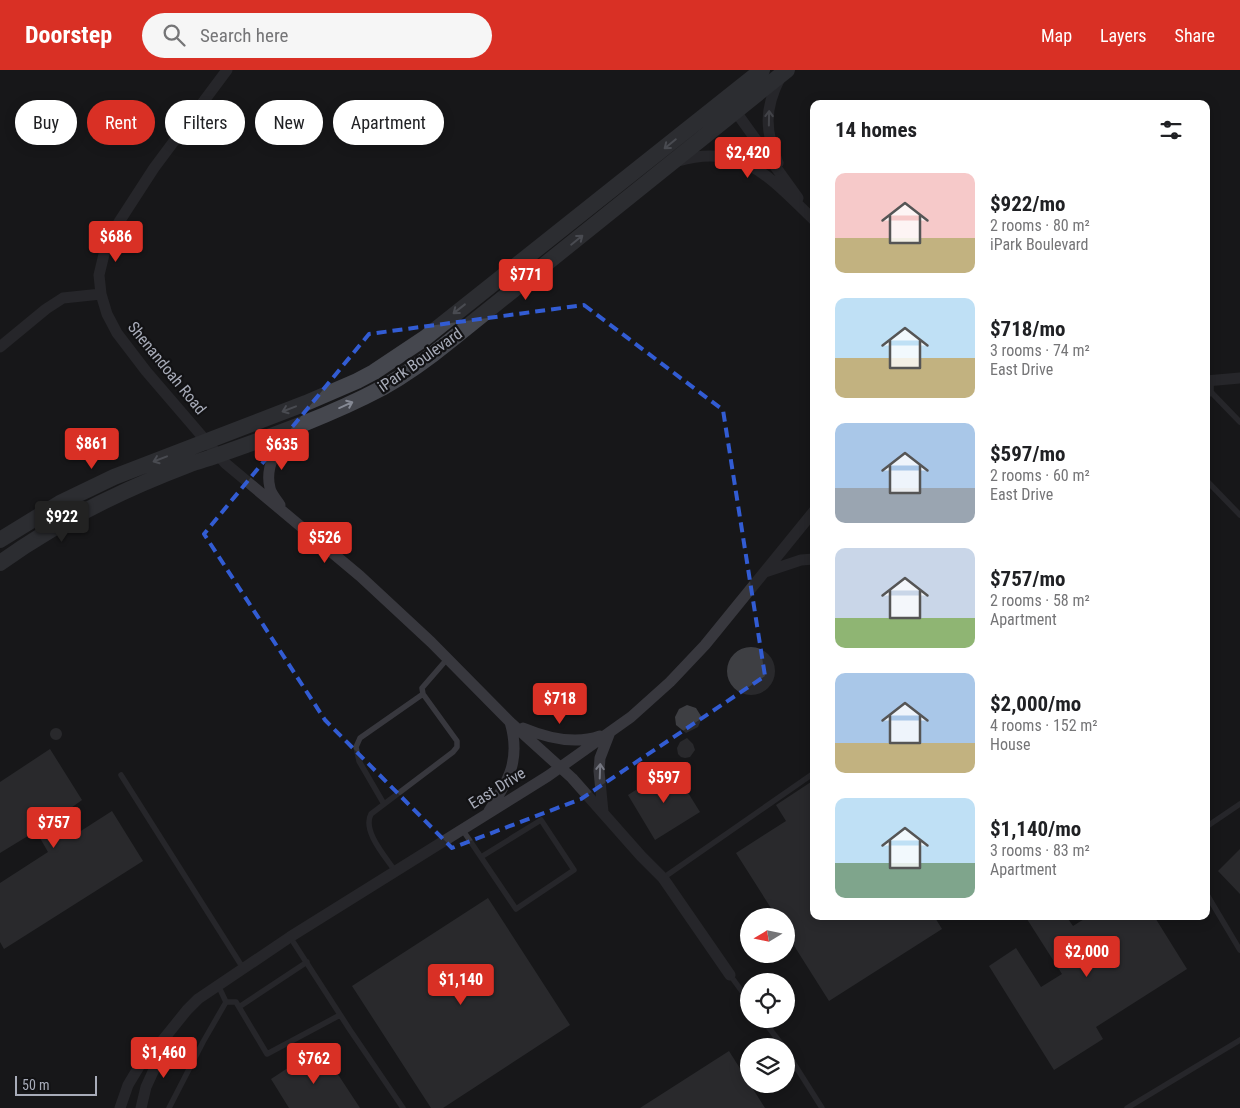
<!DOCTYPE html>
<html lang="en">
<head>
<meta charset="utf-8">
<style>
	body { margin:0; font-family:"Roboto Condensed",sans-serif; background:#f6f6f6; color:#202124; height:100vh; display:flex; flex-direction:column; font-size:19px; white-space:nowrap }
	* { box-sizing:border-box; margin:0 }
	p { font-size:16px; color:#757577 }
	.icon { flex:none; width:28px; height:28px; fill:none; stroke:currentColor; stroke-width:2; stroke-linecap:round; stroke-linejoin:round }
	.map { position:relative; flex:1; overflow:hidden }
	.panel { position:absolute; left:810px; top:30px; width:400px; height:820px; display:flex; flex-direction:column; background:#fff; border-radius:10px; box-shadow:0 2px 12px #0003 }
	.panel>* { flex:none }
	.hud { position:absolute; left:15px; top:30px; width:475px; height:45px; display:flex; gap:10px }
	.needle { width:32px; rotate:260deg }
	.buttons { position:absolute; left:740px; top:838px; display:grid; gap:10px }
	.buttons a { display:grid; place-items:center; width:55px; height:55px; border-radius:50%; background:#fff; box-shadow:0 2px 12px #0003; font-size:25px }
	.scale { position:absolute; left:15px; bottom:12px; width:82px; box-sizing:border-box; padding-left:5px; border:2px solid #a8acb9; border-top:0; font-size:14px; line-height:18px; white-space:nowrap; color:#a8acb9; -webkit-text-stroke:4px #121214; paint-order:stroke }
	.price { position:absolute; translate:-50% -42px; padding:0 11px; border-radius:5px; background:#d93025; color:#fff; font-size:16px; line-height:32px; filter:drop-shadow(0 1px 2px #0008) }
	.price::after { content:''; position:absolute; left:50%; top:30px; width:15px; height:11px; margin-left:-8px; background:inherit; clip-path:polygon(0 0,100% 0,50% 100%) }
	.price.on { background:#222; color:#fff }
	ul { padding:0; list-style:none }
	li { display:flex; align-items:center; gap:15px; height:125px; padding:0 25px }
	li span { display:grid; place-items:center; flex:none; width:140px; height:100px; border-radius:10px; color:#555 }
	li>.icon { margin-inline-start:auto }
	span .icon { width:60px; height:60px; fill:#fffc; stroke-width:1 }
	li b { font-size:21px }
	h2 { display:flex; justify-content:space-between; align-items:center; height:60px; padding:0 25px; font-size:21px }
	.chip { padding:0 18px; border-radius:22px; background:#fff; box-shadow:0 2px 12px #0003; font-size:18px; line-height:45px }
	.chip.on { background:#d93025; color:#fff }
	header { display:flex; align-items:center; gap:30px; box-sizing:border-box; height:70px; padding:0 25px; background:#d93025; color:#fff }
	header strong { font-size:24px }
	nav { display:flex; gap:28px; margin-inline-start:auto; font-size:18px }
	.search { width:350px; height:45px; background:#f6f6f6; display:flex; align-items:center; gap:12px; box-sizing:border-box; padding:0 18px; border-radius:28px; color:#757577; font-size:19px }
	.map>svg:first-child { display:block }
	.building { fill:#3e3f43 }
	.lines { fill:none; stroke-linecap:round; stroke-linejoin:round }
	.service { stroke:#38383e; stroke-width:5.5 }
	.minor { stroke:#38383e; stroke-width:11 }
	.secondary { stroke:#45474e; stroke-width:16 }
	.oneway { stroke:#767882 }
	.oneway2 { stroke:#858994 }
	.marked { fill:none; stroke:#325cd3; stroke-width:4; stroke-dasharray:10 6; stroke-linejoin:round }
	.labels { text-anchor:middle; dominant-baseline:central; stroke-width:4.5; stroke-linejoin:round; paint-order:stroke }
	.street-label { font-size:16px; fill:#a8acb9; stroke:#121214 }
</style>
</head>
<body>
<header>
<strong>Doorstep</strong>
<div class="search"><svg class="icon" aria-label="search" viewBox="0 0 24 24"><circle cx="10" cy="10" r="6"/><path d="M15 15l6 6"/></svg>Search here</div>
<nav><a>Map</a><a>Layers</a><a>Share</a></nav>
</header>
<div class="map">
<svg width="1240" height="1038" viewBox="0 0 1240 1038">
	<rect width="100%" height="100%" fill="#171719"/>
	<path class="building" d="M727 601a24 24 0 1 1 48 0a24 24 0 1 1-48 0Z
		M687 635 696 638 701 646V650L698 657 686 663 676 655 675 647 679 639Z
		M50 664a6 6 0 1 1 12 0a6 6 0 1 1-12 0Z
		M687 668 693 674 695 680 690 687 685 688 681 687 678 684 677 678 680 672Z
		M50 679 82 730 61 745 73 766 112 741 143 791 4 879 0 872V813L48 782 36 761 0 783V712Z
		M672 697 700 742 655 770 628 725Z
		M814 710V846H934L942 859 829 931 786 863V846H776L736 783 786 751 776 735Z
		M1240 779V824L1218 801Z
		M488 828 570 955 443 1038H431L352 916Z
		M1025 846H1066L1073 856 1089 846H1154L1187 899 1096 957 1103 969 1054 1000 989 896 1016 878 1041 917 1062 904Z
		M320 977 360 1038H289L271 1009Z
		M729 981 765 1038H640Z"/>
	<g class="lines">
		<path class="service" d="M1211 322 1240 352
			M1206 327 1211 322V311
			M1206 410 1240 445
			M121 705 243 898
			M384 734 359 691 356 677 360 668 423 624
			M1206 757 1240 734
			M462 759 516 839 574 800 541 750 481 787
			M395 801C385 786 362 761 371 744L453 682 457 677V671L423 624 422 618 448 588
			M663 808 814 703
			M1206 823 1240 880
			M290 867 350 960 403 1038
			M730 905 749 931
			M226 932H236L267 984 340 945
			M239 937 307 892
			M762 949 783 976
			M786 981 822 1038
			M169 1038 203 972 226 932 218 915
			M1127 1038 1240 970"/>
		<path class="minor" d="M227 0 154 98 119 152 106 176 99 205 101 224 107 244 117 263 146 301 225 393 360 506 431 572 510 652 572 708 641 786 663 808 730 905
			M731 35 798 128
			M678 91C743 72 771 109 814 150
			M778 93C765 61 764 39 780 8
			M0 277 46 239 63 228 101 224
			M1206 311 1240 308
			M280 435C277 430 271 424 270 418 264 395 279 375 292 358
			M765 502 801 490 814 489
			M523 658C547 668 575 675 600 666
			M489 741C509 710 521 689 510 652
			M603 742 599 701 600 688 610 662
			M120 1038 128 1015 146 985 158 976 187 940 198 929 290 867 548 706 631 647 670 612 705 575 814 441
			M141 1038 146 1017 157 993 158 976"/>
		<path class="secondary" d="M0 470 60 433 114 407 306 333 357 311 374 302 425 268 762 0
			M0 493C57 452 122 420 188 395 199 391 210 388 221 384 275 365 331 345 382 318 407 304 429 288 451 270L787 0"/>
	</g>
	<defs><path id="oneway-shaft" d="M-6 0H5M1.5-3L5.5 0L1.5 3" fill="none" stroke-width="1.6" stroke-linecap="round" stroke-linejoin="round" transform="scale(1.25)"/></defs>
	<g class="oneway">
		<use href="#oneway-shaft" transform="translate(769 48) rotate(-89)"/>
		<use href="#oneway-shaft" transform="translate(600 701) rotate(-88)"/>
	</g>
	<g class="oneway2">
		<use href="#oneway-shaft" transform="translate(670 74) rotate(141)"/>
		<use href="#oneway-shaft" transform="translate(577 170) rotate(-39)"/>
		<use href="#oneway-shaft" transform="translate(459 239) rotate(142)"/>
		<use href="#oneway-shaft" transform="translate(346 335) rotate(-24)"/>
		<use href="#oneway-shaft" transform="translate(289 339) rotate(159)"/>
		<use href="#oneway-shaft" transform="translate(160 389) rotate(159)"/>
	</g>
	<path d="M0 0H1240V1038H0ZM584 235 723 340 765 606 581 729 452 778 325 650 204 464 369 264Z" fill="#171719" fill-opacity=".55" fill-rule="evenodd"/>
	<path class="marked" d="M584 235 723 340 765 606 581 729 452 778 325 650 204 464 369 264Z"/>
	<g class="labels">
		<g class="street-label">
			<text transform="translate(420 290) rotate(-35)">iPark Boulevard</text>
			<text transform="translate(167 298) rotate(51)">Shenandoah Road</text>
			<text transform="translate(497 718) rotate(-32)">East Drive</text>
		</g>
	</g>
</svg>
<div class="buttons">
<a><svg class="needle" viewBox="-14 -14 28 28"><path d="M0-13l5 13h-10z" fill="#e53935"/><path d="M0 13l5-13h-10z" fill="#757577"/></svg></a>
<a><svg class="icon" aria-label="locate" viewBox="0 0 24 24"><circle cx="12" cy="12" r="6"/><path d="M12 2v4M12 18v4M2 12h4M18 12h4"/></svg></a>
<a><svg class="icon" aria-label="layers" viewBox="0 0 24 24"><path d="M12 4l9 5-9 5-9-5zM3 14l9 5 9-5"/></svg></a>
</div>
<div class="scale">50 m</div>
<b class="price" style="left:748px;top:109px">$2,420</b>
<b class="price" style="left:116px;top:193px">$686</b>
<b class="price" style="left:526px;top:231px">$771</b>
<b class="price" style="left:92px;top:400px">$861</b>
<b class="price" style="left:282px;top:401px">$635</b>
<b class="price on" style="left:62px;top:473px">$922</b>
<b class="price" style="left:325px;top:494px">$526</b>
<b class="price" style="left:560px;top:655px">$718</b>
<b class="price" style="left:664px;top:734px">$597</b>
<b class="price" style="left:54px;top:779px">$757</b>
<b class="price" style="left:1087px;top:908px">$2,000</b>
<b class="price" style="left:461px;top:936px">$1,140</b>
<b class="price" style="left:164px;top:1009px">$1,460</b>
<b class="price" style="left:314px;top:1015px">$762</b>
<div class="hud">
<a class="chip">Buy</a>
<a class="chip on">Rent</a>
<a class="chip">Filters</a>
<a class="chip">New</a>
<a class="chip">Apartment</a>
</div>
<section class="panel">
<h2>14 homes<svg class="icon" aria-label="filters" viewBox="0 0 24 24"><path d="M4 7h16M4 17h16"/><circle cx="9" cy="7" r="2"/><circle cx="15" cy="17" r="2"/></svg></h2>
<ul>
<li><span style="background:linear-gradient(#f6c9c9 65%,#c2b280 0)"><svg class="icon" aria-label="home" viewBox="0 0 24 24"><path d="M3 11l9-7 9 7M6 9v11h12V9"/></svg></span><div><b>$922/mo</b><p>2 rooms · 80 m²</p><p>iPark Boulevard</p></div></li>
<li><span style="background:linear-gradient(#bfe0f5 60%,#c2b280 0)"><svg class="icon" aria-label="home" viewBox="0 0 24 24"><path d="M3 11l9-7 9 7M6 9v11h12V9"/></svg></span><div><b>$718/mo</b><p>3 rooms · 74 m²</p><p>East Drive</p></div></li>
<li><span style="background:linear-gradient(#a9c7e8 65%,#9aa5b1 0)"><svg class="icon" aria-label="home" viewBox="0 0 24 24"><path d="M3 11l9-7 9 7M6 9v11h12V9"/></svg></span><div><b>$597/mo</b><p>2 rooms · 60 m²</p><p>East Drive</p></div></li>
<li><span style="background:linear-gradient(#c9d6e8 70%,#8fb573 0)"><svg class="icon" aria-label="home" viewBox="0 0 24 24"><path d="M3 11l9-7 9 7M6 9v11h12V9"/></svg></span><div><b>$757/mo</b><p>2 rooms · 58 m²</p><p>Apartment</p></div></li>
<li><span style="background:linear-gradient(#a9c7e8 70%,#c2b280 0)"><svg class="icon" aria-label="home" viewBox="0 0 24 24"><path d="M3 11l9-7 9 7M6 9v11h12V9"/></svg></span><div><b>$2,000/mo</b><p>4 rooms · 152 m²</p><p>House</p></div></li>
<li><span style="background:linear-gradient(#bfe0f5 65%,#7fa58c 0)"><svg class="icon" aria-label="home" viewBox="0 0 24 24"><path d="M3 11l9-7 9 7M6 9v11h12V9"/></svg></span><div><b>$1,140/mo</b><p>3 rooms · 83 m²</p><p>Apartment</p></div></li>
</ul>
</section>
</div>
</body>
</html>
